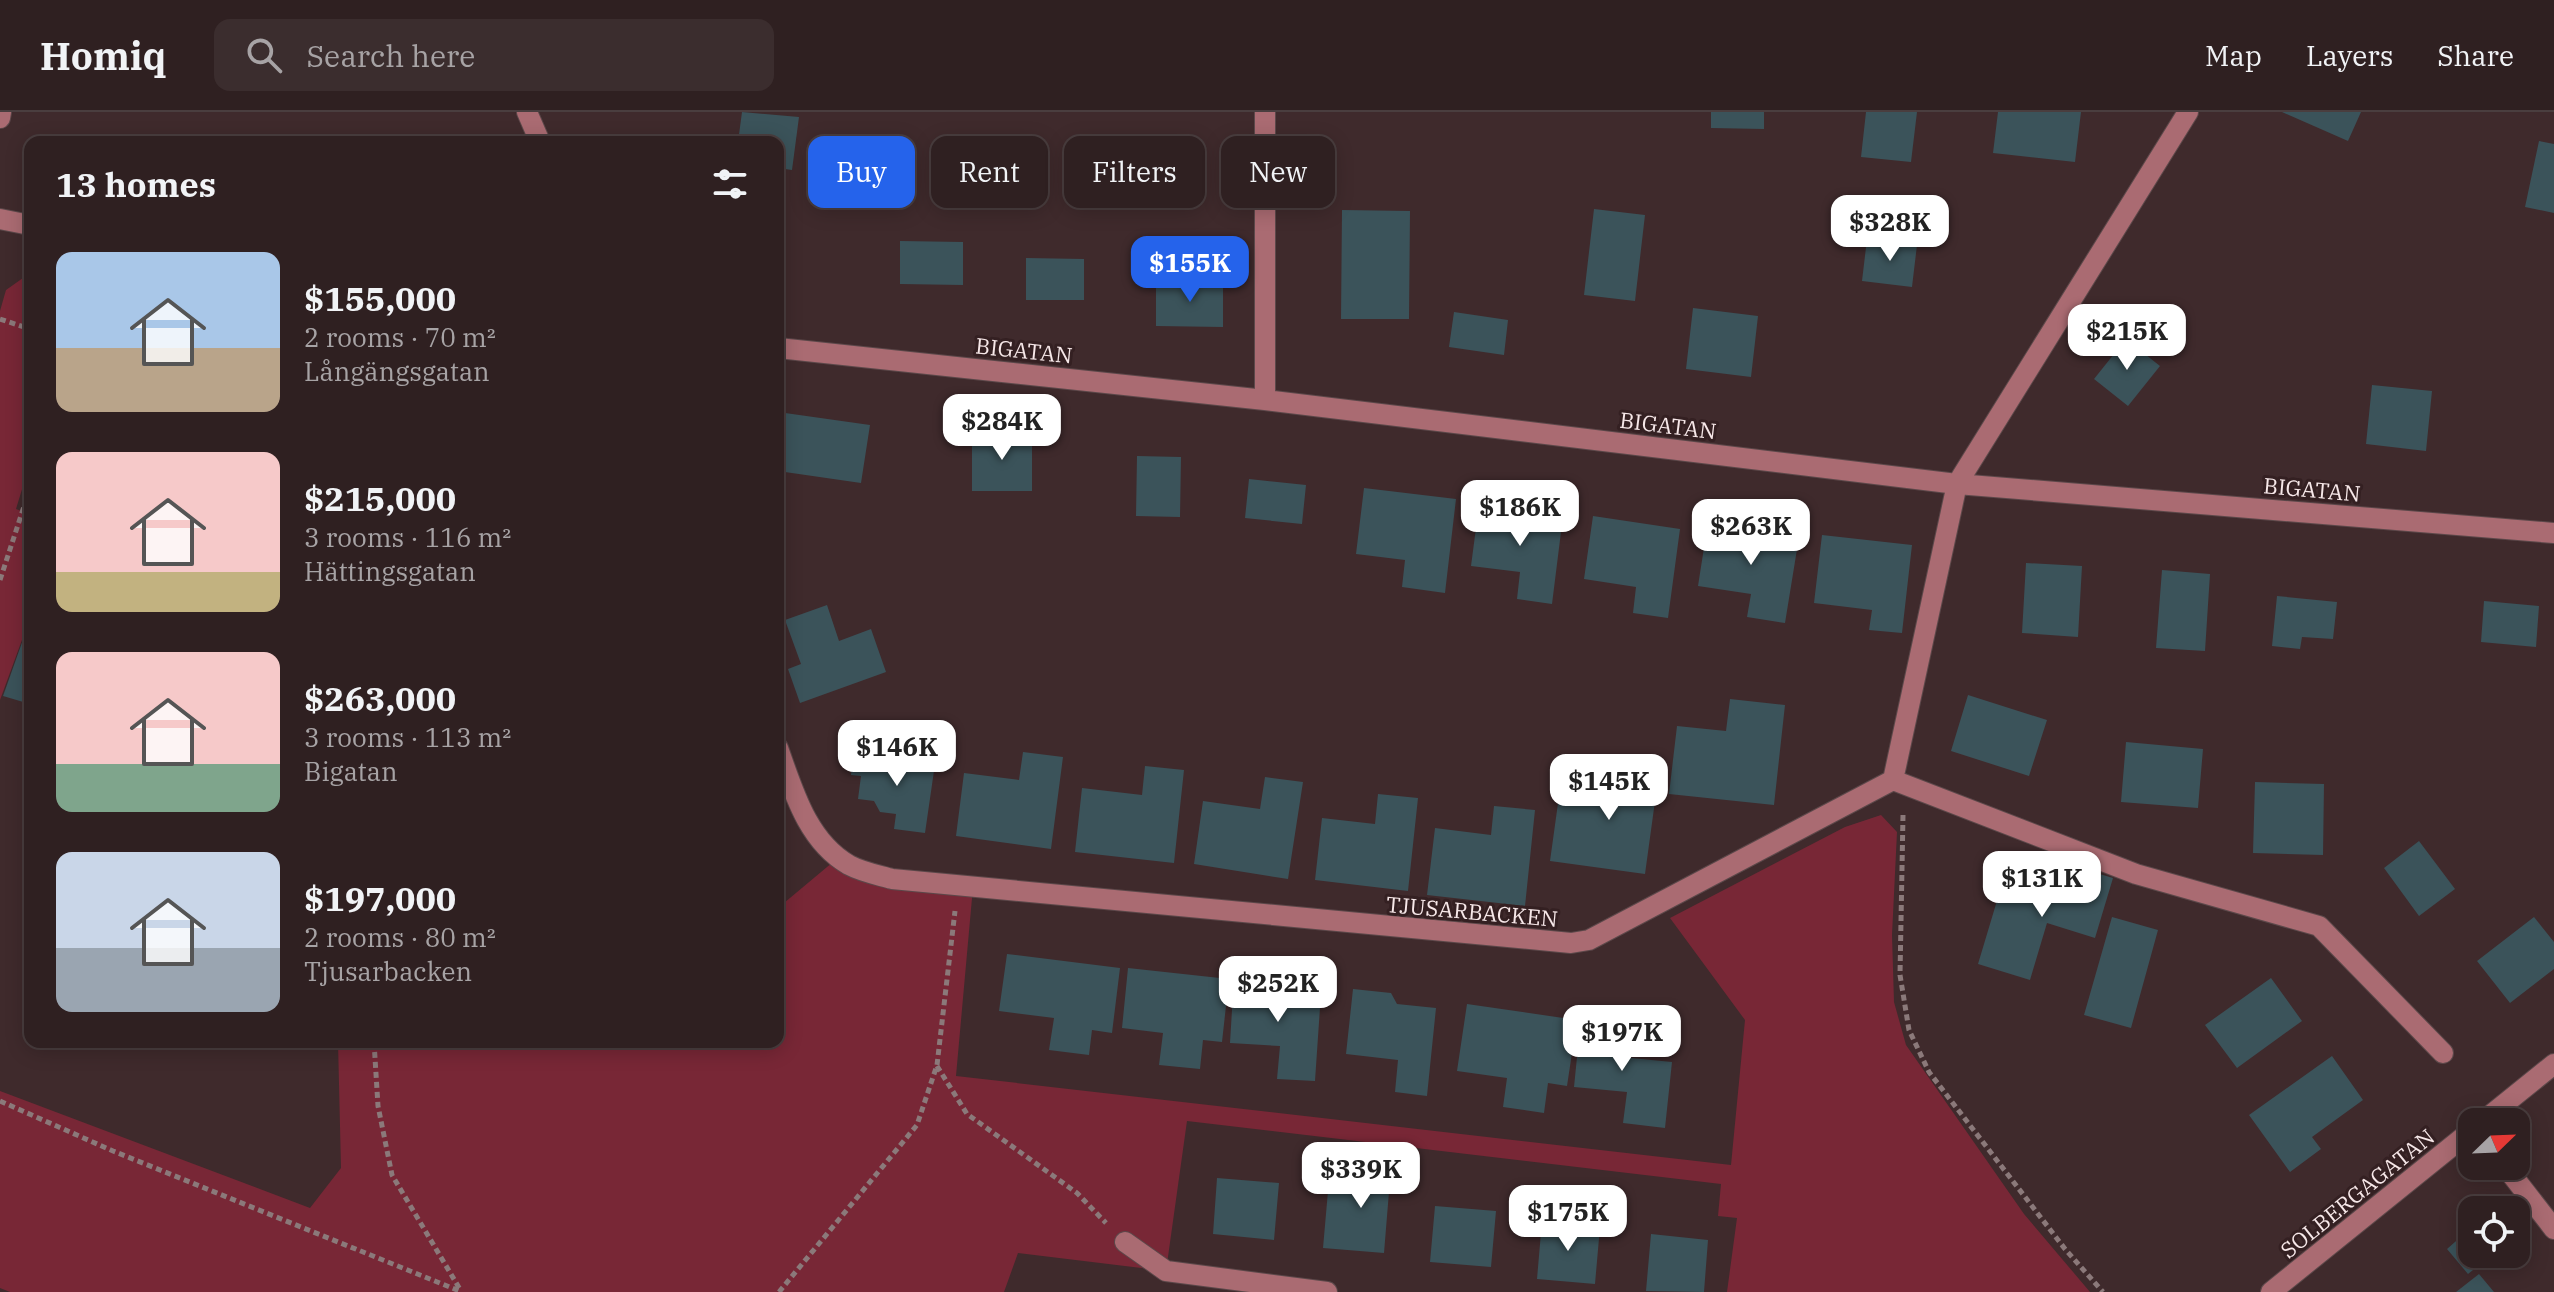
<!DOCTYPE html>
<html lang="en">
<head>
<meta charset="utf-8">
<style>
	body { margin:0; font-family:"IBM Plex Serif",serif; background:#3b2d2e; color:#f1f3f6; height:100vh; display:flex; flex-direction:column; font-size:30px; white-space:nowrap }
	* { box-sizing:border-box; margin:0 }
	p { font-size:26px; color:#a7a3a5 }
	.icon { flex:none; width:44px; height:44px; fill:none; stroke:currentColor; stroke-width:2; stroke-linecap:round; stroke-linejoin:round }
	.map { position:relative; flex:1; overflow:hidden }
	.drawer { position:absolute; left:24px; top:24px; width:760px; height:912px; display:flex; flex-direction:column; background:#2f2021; border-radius:16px; box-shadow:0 4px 20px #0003,0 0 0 2px #4a3e3f }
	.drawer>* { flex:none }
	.guide { position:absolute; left:808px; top:24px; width:760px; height:72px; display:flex; gap:16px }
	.needle { width:52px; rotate:67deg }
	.tools { position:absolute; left:2458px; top:996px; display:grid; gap:16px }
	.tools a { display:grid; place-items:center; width:72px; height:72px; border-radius:16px; background:#2f2021; box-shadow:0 4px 20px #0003,0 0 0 2px #4a3e3f; font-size:40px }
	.price { position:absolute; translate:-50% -68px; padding:0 18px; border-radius:16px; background:#fff; color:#222; font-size:26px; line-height:52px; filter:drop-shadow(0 2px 4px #0008) }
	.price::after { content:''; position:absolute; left:50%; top:48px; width:24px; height:18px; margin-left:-12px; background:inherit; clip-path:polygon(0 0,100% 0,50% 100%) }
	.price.active { background:#2563eb; color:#fff }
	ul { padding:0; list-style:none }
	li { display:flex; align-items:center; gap:24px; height:200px; padding:0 32px }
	li span { display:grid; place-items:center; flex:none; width:224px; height:160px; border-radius:16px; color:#555 }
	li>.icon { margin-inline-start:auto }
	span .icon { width:96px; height:96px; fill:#fffc; stroke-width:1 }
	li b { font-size:34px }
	h2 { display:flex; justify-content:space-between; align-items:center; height:96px; padding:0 32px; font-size:34px }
	.pill { padding:0 28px; border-radius:16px; background:#2f2021; box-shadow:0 4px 20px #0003,0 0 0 2px #4a3e3f; font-size:28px; line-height:72px }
	.pill.active { background:#2563eb; color:#fff }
	header { display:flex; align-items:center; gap:48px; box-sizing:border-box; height:112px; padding:0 40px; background:#2f2021; border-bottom:2px solid #4a3e3f }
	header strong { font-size:38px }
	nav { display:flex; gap:44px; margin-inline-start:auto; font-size:28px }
	.search { width:560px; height:72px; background:#3b2d2e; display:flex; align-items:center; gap:20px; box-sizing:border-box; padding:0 28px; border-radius:16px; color:#a7a3a5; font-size:30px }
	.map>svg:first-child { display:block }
	.green { fill:#782736 }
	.building { fill:#3b535a }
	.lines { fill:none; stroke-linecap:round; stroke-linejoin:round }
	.minor-casing { stroke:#5c484a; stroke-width:22 }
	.path { stroke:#8b797a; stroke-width:5; stroke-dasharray:6 4; stroke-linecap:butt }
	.minor { stroke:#aa6b72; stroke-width:20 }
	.labels { text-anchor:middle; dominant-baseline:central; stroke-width:6; stroke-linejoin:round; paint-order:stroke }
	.street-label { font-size:22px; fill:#f7e8e9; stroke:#342022 }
</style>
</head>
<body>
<header>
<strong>Homiq</strong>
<div class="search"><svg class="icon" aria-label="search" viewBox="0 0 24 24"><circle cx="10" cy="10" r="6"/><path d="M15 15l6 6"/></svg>Search here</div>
<nav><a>Map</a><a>Layers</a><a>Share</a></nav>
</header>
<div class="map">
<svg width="2554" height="1180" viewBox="0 0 2554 1180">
	<rect width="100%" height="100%" fill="#3f2a2c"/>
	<path class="green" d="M30 161V351L16 397 30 402V506L0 588V199L6 178Z
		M1881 703 1897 720 1892 823 1894 890 1906 933 2024 1102 2090 1180H1727L1737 1106 1718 1104 1721 1072 1187 1009 1166 1159 1018 1141 1004 1180H10L0 1176V979L310 1096 341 1056 338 930H778V796L839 745 973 775 956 964 1731 1053 1745 908 1670 806 1845 715Z"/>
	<path class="building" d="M742 0 799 5 792 58 778 56V30H738Z
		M1711 0H1764V17L1711 16Z
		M1866 0H1917L1911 50 1861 45Z
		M1998 0H2081L2075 50 1993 41Z
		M2282 0H2361L2348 29Z
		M2539 29 2554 32V101L2525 95Z
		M1594 97 1645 103 1635 189 1584 183Z
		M1342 98 1410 99 1409 207H1341Z
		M1867 127 1917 133 1912 175 1862 169Z
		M900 129 963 130V173L900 172Z
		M1026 146 1084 147V188H1026Z
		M1156 169 1223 170V215L1156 214Z
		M1693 196 1758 204 1751 265 1686 257Z
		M1454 200 1508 208 1504 243 1449 235Z
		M2126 227 2160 254 2128 294 2094 267Z
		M2372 273 2432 279 2426 339 2366 332Z
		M778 300 870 313 861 371 778 359Z
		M972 320 1032 321V379H972Z
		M1137 344 1181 345 1180 405 1136 404Z
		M1249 367 1306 373 1302 412 1245 406Z
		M1364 376 1456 387 1445 481 1402 475 1405 448 1356 442Z
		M1479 393 1563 404 1552 492 1517 487 1520 460 1471 454Z
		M1593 404 1680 417 1668 506 1633 501 1636 475 1584 467Z
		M1708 410 1799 425 1785 511 1747 505 1751 482 1698 474Z
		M1822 423 1912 433 1902 521 1869 518 1872 498 1814 491Z
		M2026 451 2082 454 2078 525 2022 521Z
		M2162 458 2210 462 2205 539 2156 536Z
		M2277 484 2337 490 2333 527 2302 525 2300 537 2272 534Z
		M2484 489 2539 494 2536 535 2481 530Z
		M827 493 839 529 871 517 886 560 800 591 788 557 801 552 785 508Z
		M30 508V592L3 584Z
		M1968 583 2047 608 2029 664 1951 639Z
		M1730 587 1785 593 1774 693 1669 682 1677 614 1726 619Z
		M2126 630 2203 637 2198 696 2121 690Z
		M1023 640 1063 645 1051 737 956 724 964 661 1019 668Z
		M854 641 935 652 925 721 894 717 896 702 880 700 874 689 858 687 861 664 851 663Z
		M1601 652 1659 660 1645 762 1550 749 1559 684 1595 689Z
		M1145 654 1184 658 1174 751 1075 740 1082 676 1142 683Z
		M1265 665 1303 670 1288 767 1194 752 1203 689 1260 697Z
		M2255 670 2324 672 2323 743 2253 741Z
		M1378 682 1418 686 1408 779 1315 768 1322 706 1375 712Z
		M1494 694 1535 698 1525 794 1427 783 1435 716 1491 723Z
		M2419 729 2455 777 2419 804 2384 756Z
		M2063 751 2113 766 2095 826 2047 811 2030 868 1978 852 2002 772 2053 787Z
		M2112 805 2158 818 2131 916 2084 903Z
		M2534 805 2554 830V857L2510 891 2477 849Z
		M1007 842 1120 856 1112 921 1092 918 1089 943 1049 938 1054 906 999 899Z
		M1128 856 1229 867 1222 930 1203 928 1200 957 1159 953 1163 921 1122 916Z
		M1234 865 1281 868 1280 878 1321 881 1315 969 1277 967 1280 934 1230 931Z
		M2271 866 2302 909 2237 956 2205 913Z
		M1353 877 1391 881 1397 892 1436 896 1427 984 1395 980 1398 948 1346 942Z
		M1467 892 1577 908 1567 974 1548 971 1544 1001 1503 995 1507 966 1457 959Z
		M1581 905 1625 910 1621 945 1672 950 1665 1016 1623 1011 1627 980 1574 975Z
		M2332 944 2363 988 2312 1025 2321 1037 2290 1060 2249 1003Z
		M1363 1040 1392 1043 1384 1141 1323 1136 1328 1079 1359 1082Z
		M1217 1066 1279 1071 1274 1128 1213 1122Z
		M1435 1094 1496 1099 1491 1155 1430 1150Z
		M1542 1109 1600 1115 1595 1172 1537 1167Z
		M2472 1115V1142H2493L2468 1162 2447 1137Z
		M1651 1122 1708 1128 1704 1180 1646 1179Z
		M2479 1162 2494 1180H2456Z"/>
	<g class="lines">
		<defs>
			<path id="minor" d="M527 0 540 30
				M0 6 1 0
				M0 107 30 113
				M778 236 1265 288 1957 372 2554 421
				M1265 288V0
				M778 636C793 678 807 729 849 753 862 760 878 763 892 767L1571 831 1589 828 1893 668
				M1893 668 1957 372 2188 0
				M1893 668 2136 762 2319 814 2443 941
				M2482 1010 2554 952
				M2505 1054 2554 1117
				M1125 1130 1166 1159 1327 1180
				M2271 1180 2472 1018"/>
		</defs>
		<use href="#minor" class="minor-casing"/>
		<path class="path" d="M0 207 30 217
			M0 468 30 376
			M1903 703 1900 863 1909 918 1929 960 2065 1137 2103 1180
			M374 930 378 994 392 1063 461 1179
			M937 954 967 1002 1077 1081 1106 1111
			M0 989 113 1039 462 1180
			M779 1180 917 1013 937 953 955 799"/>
		<use href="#minor" class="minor"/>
	</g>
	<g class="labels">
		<g class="street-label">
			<text transform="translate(1024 238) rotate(6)">BIGATAN</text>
			<text transform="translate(1668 313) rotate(7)">BIGATAN</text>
			<text transform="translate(2312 377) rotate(5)">BIGATAN</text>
			<text transform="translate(1472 799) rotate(5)">TJUSARBACKEN</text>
			<text transform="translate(2357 1081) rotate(-39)">SOLBERGAGATAN</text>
		</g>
	</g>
</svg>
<div class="tools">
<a><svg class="needle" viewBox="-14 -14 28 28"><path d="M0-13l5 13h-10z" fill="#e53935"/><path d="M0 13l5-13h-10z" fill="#a7a3a5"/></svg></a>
<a><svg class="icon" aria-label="locate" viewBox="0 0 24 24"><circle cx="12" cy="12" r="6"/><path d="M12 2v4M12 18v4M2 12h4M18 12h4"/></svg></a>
</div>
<b class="price" style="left:1890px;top:151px">$328K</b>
<b class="price active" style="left:1190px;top:192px">$155K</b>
<b class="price" style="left:2127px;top:260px">$215K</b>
<b class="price" style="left:1002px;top:350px">$284K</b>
<b class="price" style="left:1520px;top:436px">$186K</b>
<b class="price" style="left:1751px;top:455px">$263K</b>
<b class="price" style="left:897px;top:676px">$146K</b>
<b class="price" style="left:1609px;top:710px">$145K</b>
<b class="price" style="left:2042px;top:807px">$131K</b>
<b class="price" style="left:1278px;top:912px">$252K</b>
<b class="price" style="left:1622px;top:961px">$197K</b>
<b class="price" style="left:1361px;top:1098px">$339K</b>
<b class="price" style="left:1568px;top:1141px">$175K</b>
<div class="guide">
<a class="pill active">Buy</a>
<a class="pill">Rent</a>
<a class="pill">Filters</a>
<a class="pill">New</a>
</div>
<section class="drawer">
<h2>13 homes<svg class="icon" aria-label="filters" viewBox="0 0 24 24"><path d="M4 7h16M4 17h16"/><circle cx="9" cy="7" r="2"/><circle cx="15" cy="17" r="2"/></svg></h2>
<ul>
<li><span style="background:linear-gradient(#a9c7e8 60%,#b9a48a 0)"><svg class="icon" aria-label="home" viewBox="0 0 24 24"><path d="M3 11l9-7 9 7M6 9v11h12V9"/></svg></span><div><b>$155,000</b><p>2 rooms · 70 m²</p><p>Långängsgatan</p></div></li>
<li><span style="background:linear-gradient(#f6c9c9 75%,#c2b280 0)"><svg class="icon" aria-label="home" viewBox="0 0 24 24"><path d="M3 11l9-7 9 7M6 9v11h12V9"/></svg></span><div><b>$215,000</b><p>3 rooms · 116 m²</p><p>Hättingsgatan</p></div></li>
<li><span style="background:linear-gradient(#f6c9c9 70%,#7fa58c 0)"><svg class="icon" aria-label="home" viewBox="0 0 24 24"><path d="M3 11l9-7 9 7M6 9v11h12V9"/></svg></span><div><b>$263,000</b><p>3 rooms · 113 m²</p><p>Bigatan</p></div></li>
<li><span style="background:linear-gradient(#c9d6e8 60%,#9aa5b1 0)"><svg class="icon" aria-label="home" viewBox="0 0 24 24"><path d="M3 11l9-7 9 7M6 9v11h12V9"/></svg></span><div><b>$197,000</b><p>2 rooms · 80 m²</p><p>Tjusarbacken</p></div></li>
</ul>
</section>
</div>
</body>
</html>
